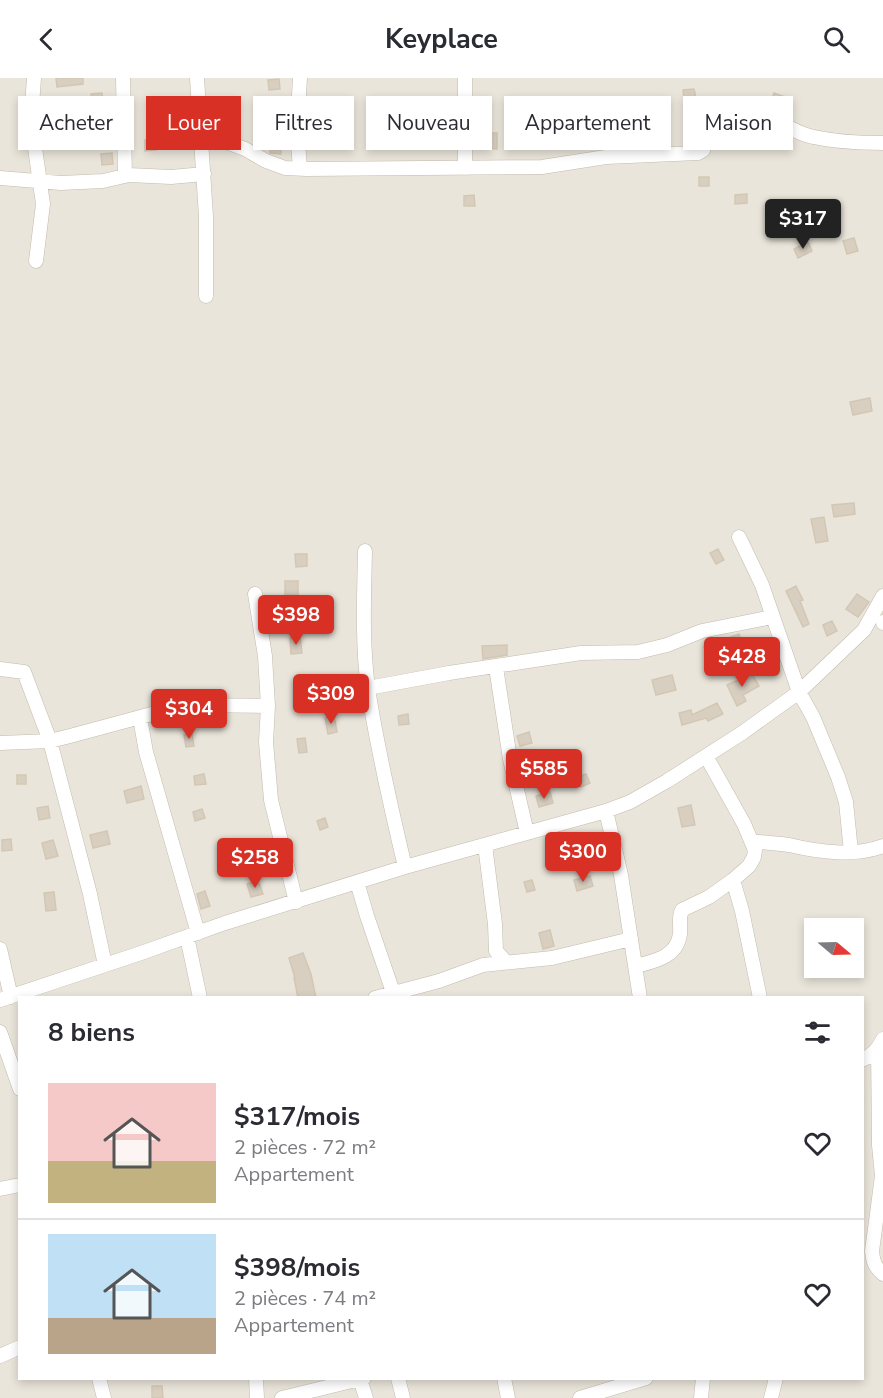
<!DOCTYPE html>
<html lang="fr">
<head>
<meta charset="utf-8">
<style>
	body { margin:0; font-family:"Nunito Sans",sans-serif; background:#f2f2f3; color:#2b2b33; height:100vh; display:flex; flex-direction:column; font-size:22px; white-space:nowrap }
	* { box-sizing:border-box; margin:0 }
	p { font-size:20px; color:#7c7c81 }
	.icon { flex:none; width:33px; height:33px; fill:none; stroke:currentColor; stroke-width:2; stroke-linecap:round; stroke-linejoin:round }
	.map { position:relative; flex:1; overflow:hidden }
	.side { position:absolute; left:18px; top:918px; width:846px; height:384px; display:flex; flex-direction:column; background:#fff; border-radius:0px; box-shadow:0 3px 9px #0003 }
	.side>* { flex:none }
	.guide { position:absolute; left:18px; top:18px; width:848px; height:54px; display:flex; gap:12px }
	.needle { width:39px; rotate:109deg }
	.controls { position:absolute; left:804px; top:840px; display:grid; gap:12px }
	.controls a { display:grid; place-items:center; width:60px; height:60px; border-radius:0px; background:#fff; box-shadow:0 3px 9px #0003; font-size:30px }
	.price { position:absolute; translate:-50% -51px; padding:0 14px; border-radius:6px; background:#d93025; color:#fff; font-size:20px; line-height:39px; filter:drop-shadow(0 2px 3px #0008) }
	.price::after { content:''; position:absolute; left:50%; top:36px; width:18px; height:14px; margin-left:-9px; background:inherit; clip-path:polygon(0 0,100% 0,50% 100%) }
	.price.current { background:#222; color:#fff }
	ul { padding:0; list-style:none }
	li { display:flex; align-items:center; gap:18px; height:150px; padding:0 30px }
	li+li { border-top:2px solid #e1e1e2 }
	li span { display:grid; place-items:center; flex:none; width:168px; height:120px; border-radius:0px; color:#555 }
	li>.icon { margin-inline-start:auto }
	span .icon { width:72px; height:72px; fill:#fffc; stroke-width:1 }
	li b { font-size:26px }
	h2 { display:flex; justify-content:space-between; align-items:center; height:72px; padding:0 30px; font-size:26px }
	.tag { padding:0 21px; border-radius:0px; background:#fff; box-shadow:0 3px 9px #0003; font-size:21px; line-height:54px }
	.tag.current { background:#d93025; color:#fff }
	header { display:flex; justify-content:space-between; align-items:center; height:78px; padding:0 30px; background:#fff; font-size:27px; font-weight:700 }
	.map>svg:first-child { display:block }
	.residential { fill:#eae5da; fill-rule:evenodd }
	.building { fill:#d8cfc1; stroke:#d3c7b4; stroke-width:1.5 }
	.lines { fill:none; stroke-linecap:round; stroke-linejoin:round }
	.minor-casing { stroke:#c2bbae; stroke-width:15 }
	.minor { stroke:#fff; stroke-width:14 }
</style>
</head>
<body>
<header><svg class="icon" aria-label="back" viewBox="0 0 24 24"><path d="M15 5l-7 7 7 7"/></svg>Keyplace<svg class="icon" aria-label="search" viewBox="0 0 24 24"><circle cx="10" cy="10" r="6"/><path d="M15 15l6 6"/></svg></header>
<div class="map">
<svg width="883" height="1320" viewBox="0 0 883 1320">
	<rect width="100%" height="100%" fill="#f6f3ec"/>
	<path class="residential" d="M0 0H883V1320H0ZM814 850H854V890H814ZM20 920H862V1300H20Z"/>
	<path class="building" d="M56 0H83V6L57 9Z
		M279 1 280 11 269 12 268 2Z
		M694 11 696 20 684 22 683 12Z
		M102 15 103 25 92 26 91 16Z
		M774 15 785 19 781 30 770 27Z
		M487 55H497V71L486 70Z
		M145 62H156V72L145 73Z
		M280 66 281 76 270 75V67Z
		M112 75 113 86 102 87 101 76Z
		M699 99H709V108H699Z
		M747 116V125L735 126V117Z
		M474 117 475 128H464V118Z
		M854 160 858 173 847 176 843 163Z
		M808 164 812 173 798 180 794 171Z
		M870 320 872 333 853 337 850 324Z
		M854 425 855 436 834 439 832 427Z
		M824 439 828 463 816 465 811 441Z
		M718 471 724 482 716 486 710 475Z
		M295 476H307V488L296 489Z
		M285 503H298V517H285Z
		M796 508 803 522 800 523 809 546 803 549 786 513Z
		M857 516 869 524 858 539 846 531Z
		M832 543 837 553 827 558 823 547Z
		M739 556 745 572 725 579 727 583 711 589 704 569Z
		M300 559 302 575 291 576 290 560Z
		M507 567V577L483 581 482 568Z
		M752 596 759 608 743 617 746 623 737 628 727 607Z
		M672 597 676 612 656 617 652 602Z
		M717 625 723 636 708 643 706 640 682 647 679 635 691 632 692 637Z
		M408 636 409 646 399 647 398 638Z
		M334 638 337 654 328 656 325 640Z
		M529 654 532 665 520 668 517 658Z
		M192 656 194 668 186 669 184 657Z
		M305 660 307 674 299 675 297 661Z
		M204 696 206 706 195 707 194 698Z
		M586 696 590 705 581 709 578 699Z
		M17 697H26V706H17Z
		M141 708 144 721 127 725 124 713Z
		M550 714 553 725 539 729 536 718Z
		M691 727 695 747 682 749 678 730Z
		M48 728 50 740 39 742 37 730Z
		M202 731 205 740 195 743 193 734Z
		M325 740 328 749 320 752 317 743Z
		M107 753 110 766 93 770 90 757Z
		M11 761 12 772 2 773V762Z
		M53 762 58 778 46 781 42 765Z
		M590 798 593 808 577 813 574 802Z
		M258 802 263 816 251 819 247 806Z
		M532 802 535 812 527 814 524 804Z
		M205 813 210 828 201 831 197 816Z
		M54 814 56 832 46 833 44 815Z
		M550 852 554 868 543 871 539 855Z
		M303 875 311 896 316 920H298L294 900H295L289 880Z
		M152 1308H162L163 1320H152Z"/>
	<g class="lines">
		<defs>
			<path id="minor" d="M34 0 31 42 43 126 36 183
				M123 0 125 98
				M197 0 206 139V218
				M200 60 229 65 245 71 266 83 285 90 307 91 542 89 606 79 698 75 703 72 699 41C719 25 758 38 780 45 791 50 801 57 814 59 837 64 860 65 883 65
				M465 90V0
				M300 91 297 51 300 0
				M0 100 61 105 103 103 129 97 171 99 204 96
				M739 459 762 507 799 614 813 639 838 699 846 724 851 774
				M365 473C364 518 362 565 368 610 377 670 391 730 405 789
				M255 516 265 578 268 628 266 664 271 722 296 824
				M883 544V545
				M496 589 510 681 527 755
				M0 591 24 594 50 663 90 816 105 887
				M368 610 449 595 581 575 638 574 667 567 702 553 772 539
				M140 640 146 674 198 855
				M0 665 50 663 70 658 185 627 268 628
				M606 733 621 797 640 920
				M751 763C763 765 776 765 789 767 819 774 853 779 883 768
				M485 767 495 846 496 873 506 884
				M733 802 742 833 760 920
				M357 804 367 838 395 920
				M187 859 200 920
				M0 871 11 919
				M636 888C655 883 677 879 680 856 681 847 678 840 682 832L709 819 733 802 749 788 754 779 755 772 744 746 706 678
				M375 920 439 903 483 887 552 880 631 861
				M0 922 141 875 225 845 405 789 606 733 630 724 667 703 742 655 799 614 864 552 883 518
				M0 954 20 1011
				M878 970 879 1067 882 1098 872 1173C873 1184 875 1189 883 1196
				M862 982C873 977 878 971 883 961
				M0 1111 20 1107
				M0 1278 20 1269
				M99 1300 104 1320
				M256 1300 257 1320
				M398 1300 403 1320
				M504 1300 508 1320
				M360 1301 366 1320
				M282 1320 364 1300
				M580 1320 646 1300
				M701 1320 703 1300
				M771 1320 776 1300"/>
		</defs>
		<use href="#minor" class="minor-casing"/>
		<use href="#minor" class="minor"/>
	</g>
</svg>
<div class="controls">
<a><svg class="needle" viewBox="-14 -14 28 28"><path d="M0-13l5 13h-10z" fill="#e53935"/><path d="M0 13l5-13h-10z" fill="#7c7c81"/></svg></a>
</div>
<b class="price current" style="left:803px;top:172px">$317</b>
<b class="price" style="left:296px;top:568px">$398</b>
<b class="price" style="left:742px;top:610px">$428</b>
<b class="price" style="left:331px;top:647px">$309</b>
<b class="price" style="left:189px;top:662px">$304</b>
<b class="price" style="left:544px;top:722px">$585</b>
<b class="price" style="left:583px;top:805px">$300</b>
<b class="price" style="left:255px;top:811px">$258</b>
<div class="guide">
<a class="tag">Acheter</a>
<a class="tag current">Louer</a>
<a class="tag">Filtres</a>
<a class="tag">Nouveau</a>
<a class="tag">Appartement</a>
<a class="tag">Maison</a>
</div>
<section class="side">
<h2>8 biens<svg class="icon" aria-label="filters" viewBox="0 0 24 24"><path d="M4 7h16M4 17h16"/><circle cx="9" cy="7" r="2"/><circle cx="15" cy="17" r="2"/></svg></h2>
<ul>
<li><span style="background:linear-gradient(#f6c9c9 65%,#c2b280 0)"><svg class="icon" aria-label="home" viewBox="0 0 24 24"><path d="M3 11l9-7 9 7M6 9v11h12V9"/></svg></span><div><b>$317/mois</b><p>2 pièces · 72 m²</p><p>Appartement</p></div><svg class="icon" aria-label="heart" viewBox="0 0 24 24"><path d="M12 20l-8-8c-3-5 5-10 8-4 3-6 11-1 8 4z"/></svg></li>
<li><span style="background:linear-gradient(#bfe0f5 70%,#b9a48a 0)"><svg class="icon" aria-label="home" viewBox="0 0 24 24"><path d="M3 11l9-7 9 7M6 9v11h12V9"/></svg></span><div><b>$398/mois</b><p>2 pièces · 74 m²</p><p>Appartement</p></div><svg class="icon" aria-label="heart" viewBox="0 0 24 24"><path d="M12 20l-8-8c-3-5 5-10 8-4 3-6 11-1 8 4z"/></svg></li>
</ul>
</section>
</div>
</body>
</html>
